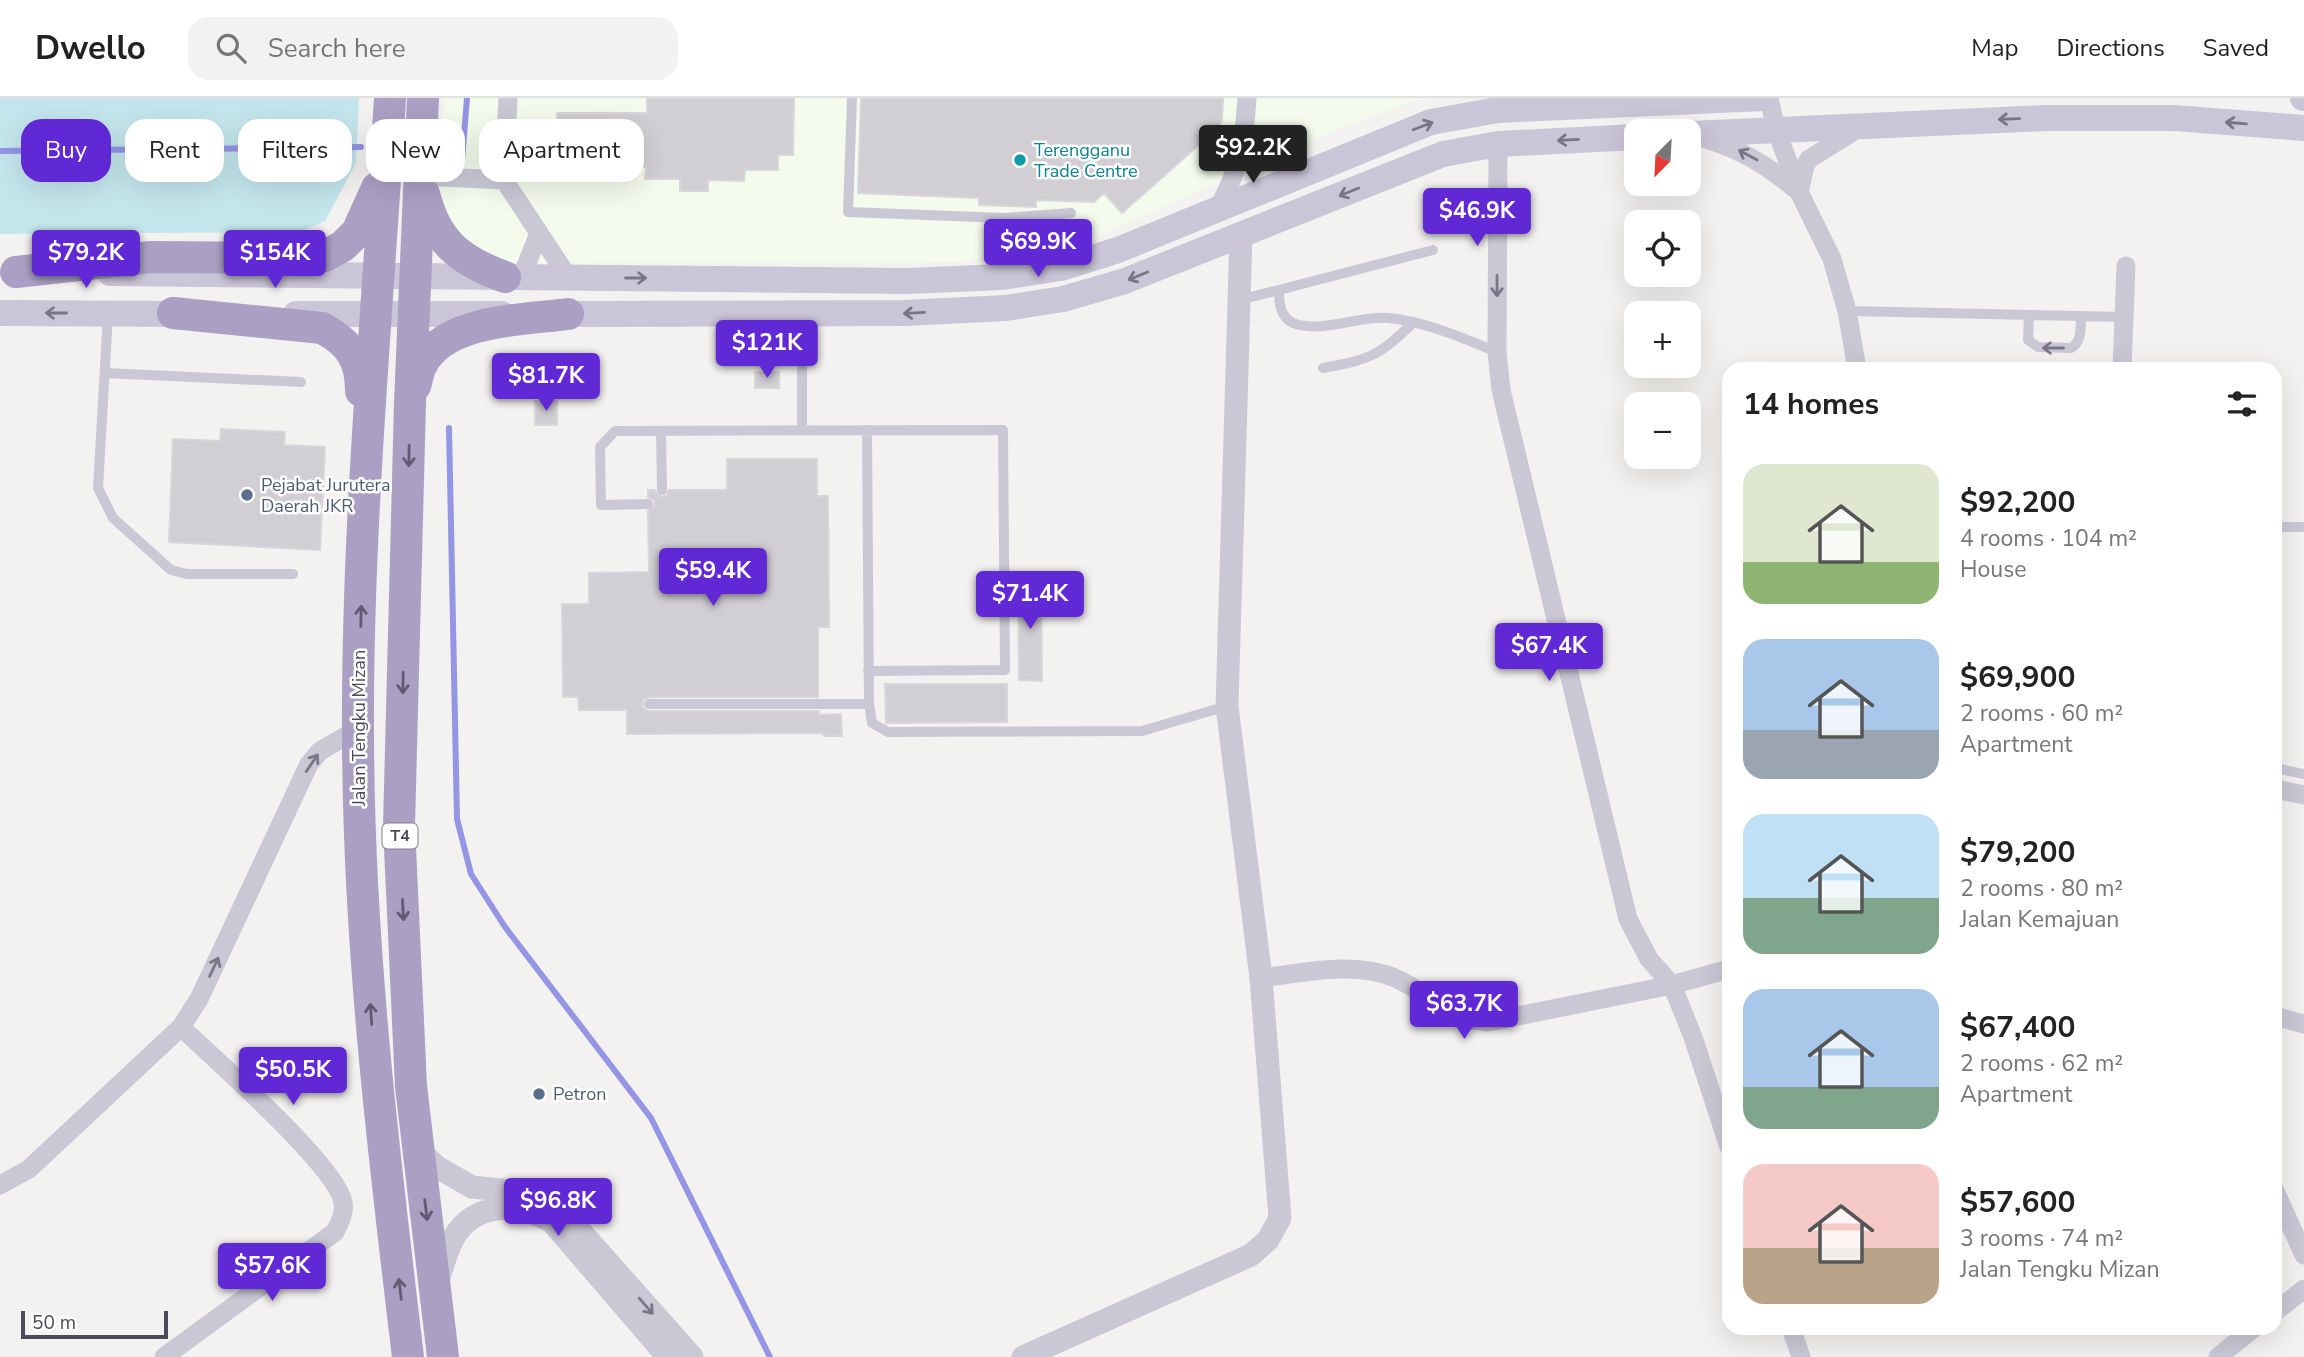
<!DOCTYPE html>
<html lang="en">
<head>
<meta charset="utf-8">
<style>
	body { margin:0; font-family:"Nunito Sans",sans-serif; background:#f2f2f2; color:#222; height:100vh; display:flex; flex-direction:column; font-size:26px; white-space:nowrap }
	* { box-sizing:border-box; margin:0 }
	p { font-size:23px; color:#767676 }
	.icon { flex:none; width:38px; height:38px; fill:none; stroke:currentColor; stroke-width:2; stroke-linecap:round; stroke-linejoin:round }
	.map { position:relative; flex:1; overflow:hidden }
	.panel { position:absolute; left:1722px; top:264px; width:560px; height:973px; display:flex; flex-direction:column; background:#fff; border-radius:21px; box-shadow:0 7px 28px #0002 }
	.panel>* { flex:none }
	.guide { position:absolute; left:21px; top:21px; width:665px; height:63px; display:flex; gap:14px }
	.needle { width:46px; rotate:204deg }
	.controls { position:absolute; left:1624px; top:21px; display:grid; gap:14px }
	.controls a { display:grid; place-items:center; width:77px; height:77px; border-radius:14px; background:#fff; box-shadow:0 7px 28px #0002; font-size:35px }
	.scale { position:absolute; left:21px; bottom:18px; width:147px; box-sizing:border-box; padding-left:7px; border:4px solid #4e4a5c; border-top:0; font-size:19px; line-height:24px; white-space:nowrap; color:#4e4a5c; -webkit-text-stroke:5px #fff; paint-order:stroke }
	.price { position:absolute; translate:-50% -60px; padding:0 16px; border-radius:7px; background:#6128d5; color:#fff; font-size:23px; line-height:46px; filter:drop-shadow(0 2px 4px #0008) }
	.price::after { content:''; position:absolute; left:50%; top:42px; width:21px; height:16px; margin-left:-10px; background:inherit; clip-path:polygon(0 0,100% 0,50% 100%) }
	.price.current { background:#222; color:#fff }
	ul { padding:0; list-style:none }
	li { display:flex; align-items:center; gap:21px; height:175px; padding:0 21px }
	li span { display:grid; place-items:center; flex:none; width:196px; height:140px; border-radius:21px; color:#555 }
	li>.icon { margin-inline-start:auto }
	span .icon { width:84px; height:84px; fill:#fffc; stroke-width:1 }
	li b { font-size:30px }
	h2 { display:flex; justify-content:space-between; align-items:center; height:84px; padding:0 21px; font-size:30px }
	.tag { padding:0 24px; border-radius:21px; background:#fff; box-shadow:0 7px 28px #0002; font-size:24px; line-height:63px }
	.tag.current { background:#6128d5; color:#fff }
	header { display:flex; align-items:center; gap:42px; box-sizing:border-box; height:98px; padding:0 35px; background:#fff; border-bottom:2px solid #e0e0e0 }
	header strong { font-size:33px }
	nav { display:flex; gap:38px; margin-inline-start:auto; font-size:24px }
	.search { width:490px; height:63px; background:#f2f2f2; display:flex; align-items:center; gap:18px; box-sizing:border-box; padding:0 24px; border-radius:21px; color:#767676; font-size:26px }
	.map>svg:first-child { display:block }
	.commercial { fill:#f4fbec }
	.green { fill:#c3e6ec }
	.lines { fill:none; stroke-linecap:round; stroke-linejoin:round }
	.stream { stroke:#9496e5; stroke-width:6 }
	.building { fill:#d1ced4; stroke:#d8d5db; stroke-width:2 }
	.service { stroke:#cbc8d6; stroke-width:10 }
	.minor { stroke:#cbc8d6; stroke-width:19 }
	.tertiary { stroke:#cbc8d6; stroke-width:23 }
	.secondary { stroke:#cac5d7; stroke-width:26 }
	.trunk { stroke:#a9a0c4; stroke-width:32 }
	.oneway { stroke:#797587 }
	.oneway2 { stroke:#7a7687 }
	.oneway3 { stroke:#605b71 }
	.culture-dot { fill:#0f9aa8; stroke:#fff; stroke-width:2.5 }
	.service-dot { fill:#5c6f8a; stroke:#fff; stroke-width:2.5 }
	.labels { text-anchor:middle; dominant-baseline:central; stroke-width:5; stroke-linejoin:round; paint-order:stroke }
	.shield { fill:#fff; stroke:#83808d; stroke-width:2 }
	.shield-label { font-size:16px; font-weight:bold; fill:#4e4a5c }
	.culture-label { font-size:18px; fill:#0d838f; stroke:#fff; text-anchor:start }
	.service-label { font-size:18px; fill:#4e5e75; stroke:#fff; text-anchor:start }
	.street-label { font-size:18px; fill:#4e4a5c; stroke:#fff }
</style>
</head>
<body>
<header>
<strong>Dwello</strong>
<div class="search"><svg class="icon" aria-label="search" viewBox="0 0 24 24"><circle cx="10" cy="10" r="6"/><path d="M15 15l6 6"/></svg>Search here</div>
<nav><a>Map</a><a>Directions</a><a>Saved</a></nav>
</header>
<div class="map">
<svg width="2304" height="1259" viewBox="0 0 2304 1259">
	<rect width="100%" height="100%" fill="#f3f2f1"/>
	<path class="commercial" d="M444 0H1430L1415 3 1350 26 1087 143 960 164 526 165 504 164 475 152 449 124 439 97Z"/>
	<path class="green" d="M0 0H359L356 65 325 123 300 134 0 136Z"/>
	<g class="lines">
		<path class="stream" d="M0 53 361 49
			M449 53 462 54
			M462 62 467 0
			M449 330 457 721 471 776 505 829 651 1020 770 1259"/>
	</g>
	<path class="building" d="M647 0H794L793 57H778V72H745L744 83 708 82V93H680V81H645L646 69 614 68V57L557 56V15H647Z
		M861 0H1223L1222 22 1218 30 1122 115 1104 95 1094 104 1036 102V109L979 107V100L858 95Z
		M755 274H779V290H755Z
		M535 303H557V327H535Z
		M221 331 285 334 284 347 325 349 320 452 169 444 173 341 220 343Z
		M727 361H817V398H828L829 529H818V599H649L643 602 642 609 649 613H819V617L841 616 842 638H824V635L627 636V612H579L578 599H563L562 506H589V475L649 474 648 413 655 407 654 402 648 399V392H655L661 399 666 398 669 392H727Z
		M1018 483H1041L1042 583 1019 582Z
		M885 586H1007V624L886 625Z"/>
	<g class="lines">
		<path class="service" d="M852 0 848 114 1004 120 1002 179
			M1004 120 1071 115
			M1433 152 1279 192C1279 204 1280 219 1293 225 1319 236 1361 217 1389 220 1427 224 1462 240 1497 254
			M1239 202 1279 192
			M1847 213 2124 219
			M108 216 98 390 113 420 171 472 187 476H293
			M802 216V333
			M2029 217 2028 242 2038 249 2071 250C2083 243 2080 229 2081 218
			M1323 270C1372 261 1378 258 1414 224
			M105 275 301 284
			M661 333 662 392
			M648 406 601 407 600 349 615 333 1003 332 1005 572 868 573
			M2275 429H2304
			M649 606H869L867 332
			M869 606 872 625 888 634 1142 633 1227 608
			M2275 670 2304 676"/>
		<path class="minor" d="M508 0 504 82 568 179
			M1769 0 1776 31 1799 94 1832 161 1847 213 1857 271
			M1703 40C1741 51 1768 68 1798 93
			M1498 46 1497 254 1501 292 1628 821 1649 861 1672 887 1693 939 1729 1049
			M419 78 504 82
			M1799 94 1805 68 1809 61 1859 30
			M1219 109C1240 69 1244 45 1247 0
			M522 178 539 135
			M2122 271 2126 168
			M2275 691 2304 697
			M1261 880C1304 875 1351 863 1393 879 1434 896 1439 921 1488 924L1672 887 1729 871
			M2275 918 2304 926
			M0 1087 29 1071 181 929 199 901 309 666 320 653 358 631
			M2275 1093 2304 1157
			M2275 1214 2304 1191
			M1791 1230 1801 1259
			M164 1259 335 1134C340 1124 345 1115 343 1104 336 1067 213 960 181 929
			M2218 1259 2254 1230"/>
		<path class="tertiary" d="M418 1051 437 1069 472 1089 530 1095 543 1100 566 1117 692 1259
			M437 1186C442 1171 446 1153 454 1139 476 1103 519 1105 552 1124L668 1259
			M1023 1259 1251 1157 1268 1142 1280 1120 1261 880 1227 608 1241 137"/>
		<path class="secondary" d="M2303 0H2304
			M1689 36 2047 20H2174L2304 30
			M110 175 907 183 1002 179 1061 170 1118 152 1431 24 1498 12 1764 0
			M0 215 194 216
			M296 216H502
			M548 216 905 215 1006 210 1063 201 1125 183 1443 56 1498 46 1636 39"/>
		<path class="trunk" d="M390 0C378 211 357 422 358 633 358 843 383 1051 408 1259
			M423 0 410 305 399 728 411 988 443 1259
			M424 96C436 144 460 163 505 179
			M16 174 151 159 299 160 325 158 343 148 357 134 377 90
			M173 215 322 230C350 245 361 261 361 293
			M415 288C417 282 418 274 421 268 443 221 524 222 568 216"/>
	</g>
	<defs><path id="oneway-shaft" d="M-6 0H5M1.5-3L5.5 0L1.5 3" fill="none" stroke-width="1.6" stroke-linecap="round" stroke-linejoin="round" transform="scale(1.75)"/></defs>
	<g class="oneway">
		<use href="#oneway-shaft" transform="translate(2009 21) rotate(178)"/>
		<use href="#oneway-shaft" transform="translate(2236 25) rotate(-175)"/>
		<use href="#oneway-shaft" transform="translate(1423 28) rotate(-21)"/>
		<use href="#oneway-shaft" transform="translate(1568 42) rotate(177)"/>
		<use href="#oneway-shaft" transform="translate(1349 94) rotate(158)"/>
		<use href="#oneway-shaft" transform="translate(1138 178) rotate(158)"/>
		<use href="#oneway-shaft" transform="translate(636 180)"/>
		<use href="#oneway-shaft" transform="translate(56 215) rotate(-180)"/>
		<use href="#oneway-shaft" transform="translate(914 215) rotate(177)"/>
	</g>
	<g class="oneway2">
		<use href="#oneway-shaft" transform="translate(1748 57) rotate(-152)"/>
		<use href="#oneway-shaft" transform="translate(1497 188) rotate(90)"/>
		<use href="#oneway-shaft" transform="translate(2053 250) rotate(-180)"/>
		<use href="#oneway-shaft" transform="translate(312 665) rotate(-56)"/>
		<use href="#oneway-shaft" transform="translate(214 869) rotate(-65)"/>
		<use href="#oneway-shaft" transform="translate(646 1208) rotate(49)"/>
	</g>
	<g class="oneway3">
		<use href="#oneway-shaft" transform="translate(409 358) rotate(91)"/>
		<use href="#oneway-shaft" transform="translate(361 518) rotate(-89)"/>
		<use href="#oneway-shaft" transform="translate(403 585) rotate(91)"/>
		<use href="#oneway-shaft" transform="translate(403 812) rotate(87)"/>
		<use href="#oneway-shaft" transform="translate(371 916) rotate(-94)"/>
		<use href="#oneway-shaft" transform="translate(426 1112) rotate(83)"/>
		<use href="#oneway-shaft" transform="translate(400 1191) rotate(-97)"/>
	</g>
	<circle class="culture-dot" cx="1020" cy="62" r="7"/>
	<g class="service-dot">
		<circle cx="247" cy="397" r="7"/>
		<circle cx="539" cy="996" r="7"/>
	</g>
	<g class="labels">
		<rect class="shield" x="382.5" y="725.5" width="35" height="25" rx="5"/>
		<g class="shield-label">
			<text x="400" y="738">T4</text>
		</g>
		<g class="culture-label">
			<text x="1034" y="52">Terengganu<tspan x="1034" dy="21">Trade Centre</tspan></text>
		</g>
		<g class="service-label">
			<text x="261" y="387">Pejabat Jurutera<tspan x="261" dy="21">Daerah JKR</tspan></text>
			<text x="553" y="996">Petron</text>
		</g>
		<g class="street-label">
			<text transform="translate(359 630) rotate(-90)">Jalan Tengku Mizan</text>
		</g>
	</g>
</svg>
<div class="controls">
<a><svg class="needle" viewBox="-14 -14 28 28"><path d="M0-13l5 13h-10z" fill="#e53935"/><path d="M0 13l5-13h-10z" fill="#767676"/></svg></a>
<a><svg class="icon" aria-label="locate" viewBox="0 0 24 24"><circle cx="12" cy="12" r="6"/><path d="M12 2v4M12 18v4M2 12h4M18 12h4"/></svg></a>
<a>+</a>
<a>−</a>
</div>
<div class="scale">50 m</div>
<b class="price current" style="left:1253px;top:87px">$92.2K</b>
<b class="price" style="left:1477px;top:150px">$46.9K</b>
<b class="price" style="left:1038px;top:181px">$69.9K</b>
<b class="price" style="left:86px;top:192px">$79.2K</b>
<b class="price" style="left:275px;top:192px">$154K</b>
<b class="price" style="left:767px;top:282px">$121K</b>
<b class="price" style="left:546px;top:315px">$81.7K</b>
<b class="price" style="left:713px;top:510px">$59.4K</b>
<b class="price" style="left:1030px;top:533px">$71.4K</b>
<b class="price" style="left:1549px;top:585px">$67.4K</b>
<b class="price" style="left:1464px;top:943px">$63.7K</b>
<b class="price" style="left:293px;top:1009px">$50.5K</b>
<b class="price" style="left:558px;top:1140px">$96.8K</b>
<b class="price" style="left:272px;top:1205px">$57.6K</b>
<div class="guide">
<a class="tag current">Buy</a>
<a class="tag">Rent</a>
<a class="tag">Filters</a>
<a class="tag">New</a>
<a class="tag">Apartment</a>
</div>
<section class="panel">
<h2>14 homes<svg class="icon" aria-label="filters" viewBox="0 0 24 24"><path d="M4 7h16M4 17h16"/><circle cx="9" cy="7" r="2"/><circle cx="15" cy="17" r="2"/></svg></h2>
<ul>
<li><span style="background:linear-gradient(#dfe7d0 70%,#8fb573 0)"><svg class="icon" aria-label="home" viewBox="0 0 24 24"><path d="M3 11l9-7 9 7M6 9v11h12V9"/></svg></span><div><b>$92,200</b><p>4 rooms · 104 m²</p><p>House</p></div></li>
<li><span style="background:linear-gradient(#a9c7e8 65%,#9aa5b1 0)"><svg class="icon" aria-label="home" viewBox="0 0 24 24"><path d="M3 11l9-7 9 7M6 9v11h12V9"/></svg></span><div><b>$69,900</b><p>2 rooms · 60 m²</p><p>Apartment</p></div></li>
<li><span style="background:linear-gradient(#bfe0f5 60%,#7fa58c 0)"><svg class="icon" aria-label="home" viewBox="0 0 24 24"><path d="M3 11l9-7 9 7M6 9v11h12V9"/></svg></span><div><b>$79,200</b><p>2 rooms · 80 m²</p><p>Jalan Kemajuan</p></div></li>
<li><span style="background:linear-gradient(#a9c7e8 70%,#7fa58c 0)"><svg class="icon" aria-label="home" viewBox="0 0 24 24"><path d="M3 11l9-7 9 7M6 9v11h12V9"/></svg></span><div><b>$67,400</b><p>2 rooms · 62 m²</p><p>Apartment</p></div></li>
<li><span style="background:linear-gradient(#f6c9c9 60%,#b9a48a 0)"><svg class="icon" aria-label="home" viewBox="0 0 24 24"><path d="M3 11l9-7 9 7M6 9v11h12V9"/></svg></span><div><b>$57,600</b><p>3 rooms · 74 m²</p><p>Jalan Tengku Mizan</p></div></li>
</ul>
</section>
</div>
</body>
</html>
